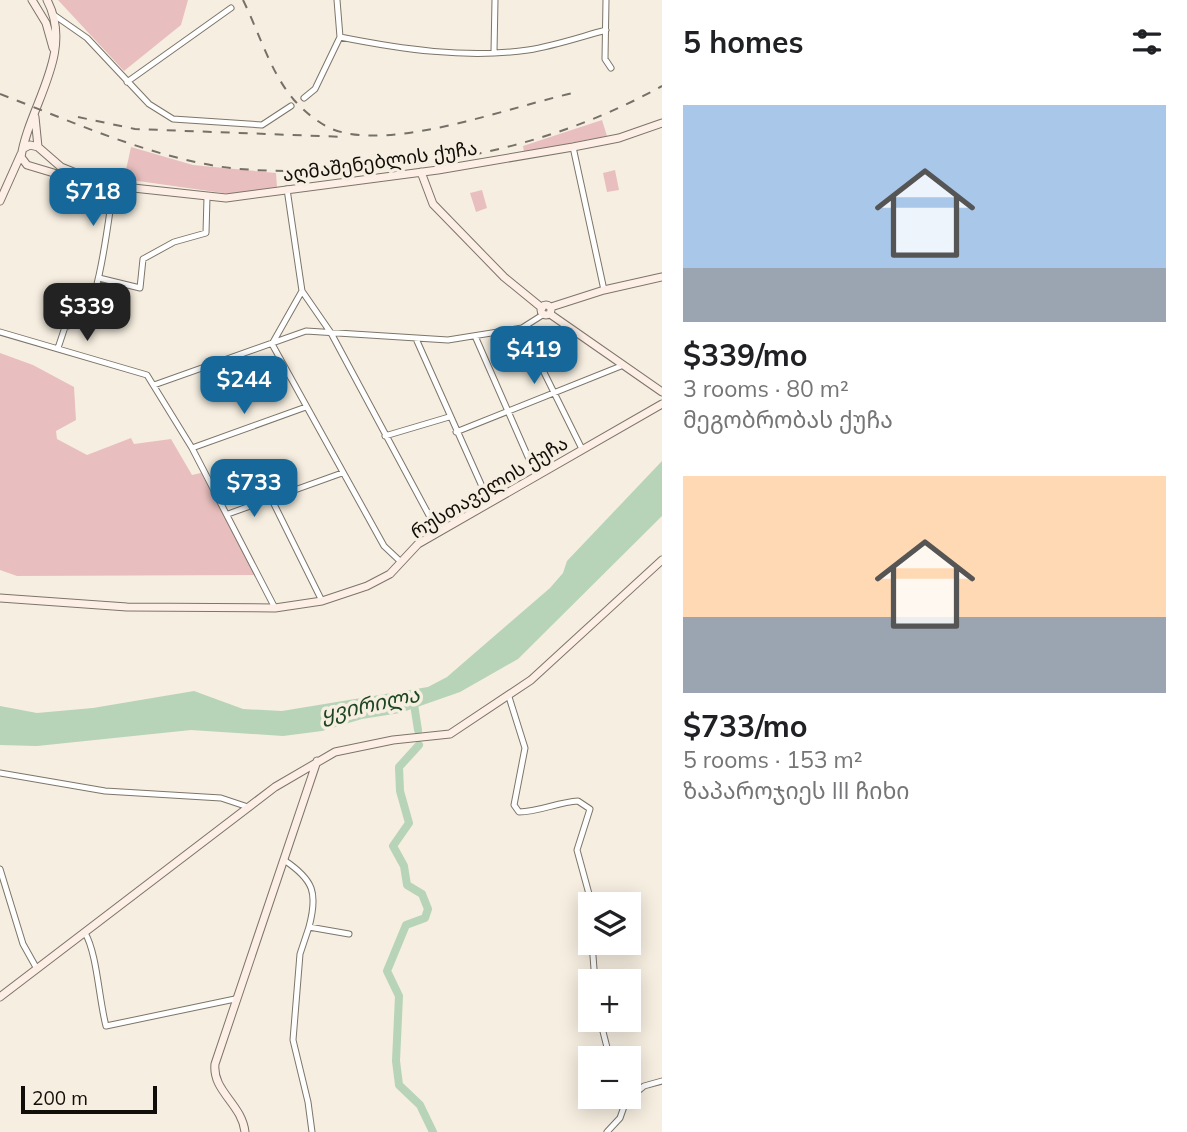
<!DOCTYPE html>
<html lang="en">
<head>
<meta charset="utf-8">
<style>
	body { margin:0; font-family:Mulish,"Noto Sans Georgian",sans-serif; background:#f2f2f2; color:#202124; height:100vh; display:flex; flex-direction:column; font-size:26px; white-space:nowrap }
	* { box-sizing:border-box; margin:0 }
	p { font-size:23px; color:#757577 }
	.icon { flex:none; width:38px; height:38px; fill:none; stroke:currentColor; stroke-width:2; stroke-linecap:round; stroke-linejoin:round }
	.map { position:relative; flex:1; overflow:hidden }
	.sheet { display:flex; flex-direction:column; background:#fff; width:525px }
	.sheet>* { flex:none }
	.fabs { position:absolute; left:578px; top:892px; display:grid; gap:14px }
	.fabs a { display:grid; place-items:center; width:63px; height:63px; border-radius:0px; background:#fff; box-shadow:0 4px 18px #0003; font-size:35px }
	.scale { position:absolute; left:21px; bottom:18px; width:136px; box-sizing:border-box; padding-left:7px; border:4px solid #110e0a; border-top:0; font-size:19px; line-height:24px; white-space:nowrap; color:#110e0a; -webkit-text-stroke:5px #f6eee0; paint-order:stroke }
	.price { position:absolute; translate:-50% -60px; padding:0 16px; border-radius:14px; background:#156899; color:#fff; font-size:23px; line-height:46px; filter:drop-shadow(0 2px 4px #0008) }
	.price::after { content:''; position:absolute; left:50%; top:42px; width:21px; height:16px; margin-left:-10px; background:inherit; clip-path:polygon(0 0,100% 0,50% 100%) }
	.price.on { background:#222; color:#fff }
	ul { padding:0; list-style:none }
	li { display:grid; align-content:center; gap:14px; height:371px; padding:0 21px }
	li span { display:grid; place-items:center; height:217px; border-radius:0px; color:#555 }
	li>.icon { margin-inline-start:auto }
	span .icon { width:126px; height:126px; fill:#fffc; stroke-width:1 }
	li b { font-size:30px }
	h2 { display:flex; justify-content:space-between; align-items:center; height:84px; padding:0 21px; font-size:30px }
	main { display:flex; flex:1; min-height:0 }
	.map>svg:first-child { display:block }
	.green { fill:#e8bfbe }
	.water { fill:#b7d3b8 }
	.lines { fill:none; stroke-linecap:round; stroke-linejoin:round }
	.river { stroke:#b7d3b8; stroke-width:8 }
	.street-casing { stroke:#7c7569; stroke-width:7 }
	.secondary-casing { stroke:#7c7569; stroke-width:9 }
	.street { stroke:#fff; stroke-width:5 }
	.secondary { stroke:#feefe6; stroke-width:7 }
	.rail { stroke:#757068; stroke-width:2; stroke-dasharray:9 9; stroke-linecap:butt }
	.labels { text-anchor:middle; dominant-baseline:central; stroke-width:7; stroke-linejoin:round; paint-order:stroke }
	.street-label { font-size:19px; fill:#110e0a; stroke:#f6eee0 }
	.water-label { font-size:21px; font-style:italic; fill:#1b4621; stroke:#f6eee0 }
</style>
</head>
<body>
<main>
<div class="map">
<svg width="662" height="1132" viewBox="0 0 662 1132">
	<rect width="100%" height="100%" fill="#f6eee0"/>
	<path class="green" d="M58 0H188L181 25 124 71Z
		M602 120 607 136 524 152 523 146Z
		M131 147 193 165 276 173 277 187 230 194 124 179Z
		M615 170 619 190 607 192 603 173Z
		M482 190 487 208 476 212 470 193Z
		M0 353 33 365 74 387 76 420 56 431 57 439 87 455 131 438 134 444 171 439 192 475 201 473 256 575 17 576 0 570Z"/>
	<path class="water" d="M662 461V516L518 659 460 692 400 713 362 719 322 731 283 736 191 730 37 746 0 745V706L37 713 93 708 194 691 243 709 282 711 428 687 447 677 550 588 563 573 567 561Z"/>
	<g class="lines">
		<path class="river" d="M413 698 418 730
			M419 745 399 767 400 791 409 823 393 846 404 866 407 885 422 894 428 909 425 918 406 925 387 971 399 996 396 1061 399 1085 420 1105 433 1132"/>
		<defs>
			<path id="street" d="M606 0 605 59 611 68
				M54 15 87 38 149 104 173 119 262 125 291 106
				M340 37C400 49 467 59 528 50 554 46 580 37 606 30
				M494 52 495 0
				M127 82 231 8
				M304 98 315 89 340 37 337 0
				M573 147 604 290
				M287 189 302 291 272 344 384 546 401 562
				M99 278 140 288 143 259 174 242 206 233 207 197
				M302 291 331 333 438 532
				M522 328 582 449
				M0 332 147 375 192 448 275 608
				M475 336 536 475
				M417 341 489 502
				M58 348 65 327C70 324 75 326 80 322 100 306 109 212 114 184
				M154 385 306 331 448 340 522 328 544 314
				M456 432 621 366
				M385 436 449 417
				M192 448 306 407
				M271 498 322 601
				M228 514 342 473
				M509 697 525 748 514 805 519 812C539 812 558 802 578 801L590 809 577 850 592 905
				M0 773 105 791 221 798 248 807
				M284 860C314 880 318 893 309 927L349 934
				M0 869 23 944 37 969
				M309 927 300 954 293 1040 308 1102 312 1132
				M85 933C97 953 99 1000 106 1026L235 999
				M592 943 595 982
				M600 1020 610 1059
				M626 1101 644 1086 662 1081
				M607 1132 620 1118 626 1101 624 1097"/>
			<path id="secondary" d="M32 0 46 23 53 48
				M47 0C75 53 29 105 21 157L27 165 87 183 226 198 438 170 573 147 619 138 662 123
				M35 117 38 147
				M24 148 30 145 38 147 61 167 98 182
				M421 172 433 204 504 277 542 308
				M0 201 21 154
				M541 310a5 5 0 1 1 10 0a5 5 0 1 1-10 0Z
				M551 307 604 290 662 277
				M550 314 662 392
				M0 598 127 607 275 608 322 601 367 586 390 574 418 544 662 404
				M0 997 275 787 335 752 393 740 450 734 531 680 662 560
				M245 1132C242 1104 212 1091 215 1064L317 761"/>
		</defs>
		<use href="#street" class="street-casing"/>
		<use href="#secondary" class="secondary-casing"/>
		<use href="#street" class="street"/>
		<use href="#secondary" class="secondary"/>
		<path class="rail" d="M243 0C259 32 270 72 294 100 304 111 318 123 332 129 392 153 514 105 578 92
			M0 94C71 121 140 153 216 166 247 171 279 171 311 171 434 170 554 146 662 86
			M78 117 135 129 346 137"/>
	</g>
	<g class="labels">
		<g class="street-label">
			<text transform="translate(380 161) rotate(-8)">აღმაშენებლის ქუჩა</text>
			<text transform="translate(489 487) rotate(-31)">რუსთაველის ქუჩა</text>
		</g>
		<g class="water-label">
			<text transform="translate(370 704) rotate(-12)">ყვირილა</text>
		</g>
	</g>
</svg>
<div class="fabs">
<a><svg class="icon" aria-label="layers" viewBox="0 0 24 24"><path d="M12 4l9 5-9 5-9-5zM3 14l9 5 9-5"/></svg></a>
<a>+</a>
<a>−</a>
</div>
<div class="scale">200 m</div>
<b class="price" style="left:93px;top:228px">$718</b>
<b class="price on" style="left:87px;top:343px">$339</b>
<b class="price" style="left:534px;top:386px">$419</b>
<b class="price" style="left:244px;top:416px">$244</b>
<b class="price" style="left:254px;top:519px">$733</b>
</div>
<section class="sheet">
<h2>5 homes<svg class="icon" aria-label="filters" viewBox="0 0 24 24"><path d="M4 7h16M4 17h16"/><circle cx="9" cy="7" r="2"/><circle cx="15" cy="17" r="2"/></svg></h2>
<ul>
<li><span style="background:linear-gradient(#a9c7e8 75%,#9aa5b1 0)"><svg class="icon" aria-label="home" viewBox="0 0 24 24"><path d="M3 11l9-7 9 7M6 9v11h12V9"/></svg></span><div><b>$339/mo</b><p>3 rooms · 80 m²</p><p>მეგობრობას ქუჩა</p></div></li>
<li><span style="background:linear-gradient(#ffd9b3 65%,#9aa5b1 0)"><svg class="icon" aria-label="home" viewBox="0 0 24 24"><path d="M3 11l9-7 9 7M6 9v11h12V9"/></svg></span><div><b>$733/mo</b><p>5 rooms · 153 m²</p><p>ზაპაროჯიეს III ჩიხი</p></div></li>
</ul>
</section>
</main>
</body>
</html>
